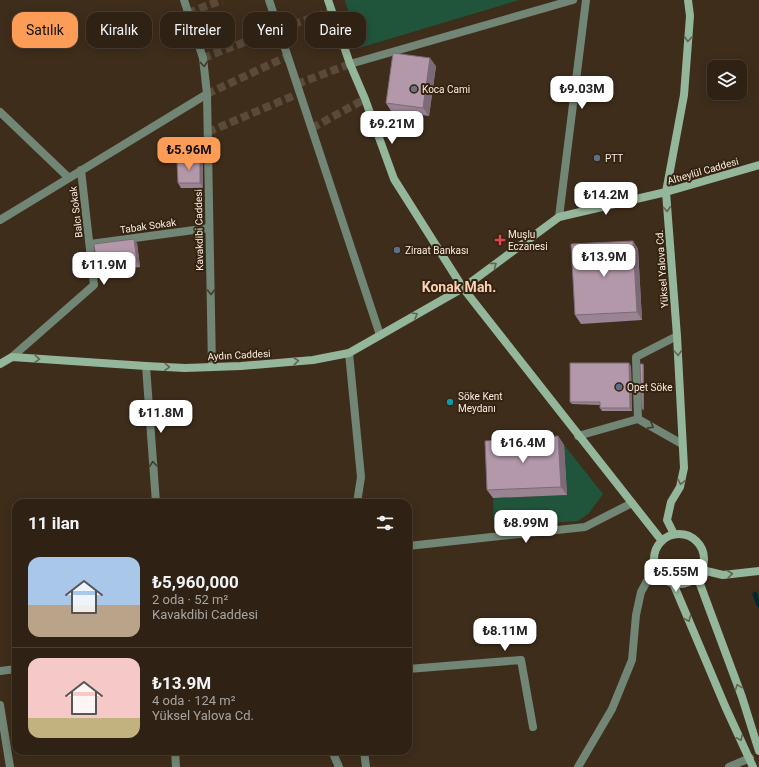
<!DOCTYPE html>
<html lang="tr">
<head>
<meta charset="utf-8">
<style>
	body { margin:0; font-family:Roboto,sans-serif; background:#3b2f22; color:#f1f3f6; height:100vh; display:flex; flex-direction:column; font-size:15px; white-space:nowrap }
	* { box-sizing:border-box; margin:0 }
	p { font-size:13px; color:#a7a4a0 }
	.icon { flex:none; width:22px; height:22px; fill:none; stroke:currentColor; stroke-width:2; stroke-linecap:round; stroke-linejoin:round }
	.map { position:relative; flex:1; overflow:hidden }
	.drawer { position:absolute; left:12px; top:499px; width:400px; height:256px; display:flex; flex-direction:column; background:#2f2214; border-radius:12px; box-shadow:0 2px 10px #0003,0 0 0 1px #4a3f34 }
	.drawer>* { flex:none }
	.guide { position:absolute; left:12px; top:12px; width:400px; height:36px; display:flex; gap:8px }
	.fabs { position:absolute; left:707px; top:60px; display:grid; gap:8px }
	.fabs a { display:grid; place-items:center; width:40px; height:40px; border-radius:8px; background:#2f2214; box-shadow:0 2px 10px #0003,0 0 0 1px #4a3f34; font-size:20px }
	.price { position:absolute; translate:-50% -34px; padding:0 9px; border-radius:8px; background:#fff; color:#222; font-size:13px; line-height:26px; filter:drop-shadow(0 1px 2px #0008) }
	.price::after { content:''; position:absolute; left:50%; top:24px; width:12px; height:9px; margin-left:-6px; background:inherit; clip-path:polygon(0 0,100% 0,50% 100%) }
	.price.selected { background:#fd9c56; color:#111 }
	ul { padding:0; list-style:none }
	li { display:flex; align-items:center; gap:12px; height:100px; padding:0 16px }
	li+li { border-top:1px solid #4a3f34 }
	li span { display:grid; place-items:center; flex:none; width:112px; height:80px; border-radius:12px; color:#555 }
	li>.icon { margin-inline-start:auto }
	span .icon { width:48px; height:48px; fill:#fffc; stroke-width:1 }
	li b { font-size:17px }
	h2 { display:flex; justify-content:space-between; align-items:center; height:48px; padding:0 16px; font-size:17px }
	.chip { padding:0 14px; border-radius:12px; background:#2f2214; box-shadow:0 2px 10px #0003,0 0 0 1px #4a3f34; font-size:14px; line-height:36px }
	.chip.selected { background:#fd9c56; color:#111 }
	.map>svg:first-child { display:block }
	.green { fill:#20553c }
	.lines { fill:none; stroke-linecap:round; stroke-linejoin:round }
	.stream { stroke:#002732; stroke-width:5 }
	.pedestrian-tunnel { stroke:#5b4a39; stroke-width:8; stroke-dasharray:8 4; stroke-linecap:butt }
	.service { stroke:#718675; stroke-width:8 }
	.pedestrian { stroke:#718675; stroke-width:8 }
	.minor { stroke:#718675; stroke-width:8 }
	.secondary { stroke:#94b69a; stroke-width:8 }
	.wall { fill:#9a8392 }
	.shaded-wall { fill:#7d6a77 }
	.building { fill:#b398aa; stroke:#7d6a77 }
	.oneway { stroke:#60654f }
	.oneway2 { stroke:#443c2a }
	.worship-dot { fill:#6b7280; stroke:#352311; stroke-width:1.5 }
	.service-dot { fill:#5c6f8a; stroke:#352311; stroke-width:1.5 }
	.health-dot { fill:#e0444e; stroke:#352311; stroke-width:1.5 }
	.culture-dot { fill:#0f9aa8; stroke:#352311; stroke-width:1.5 }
	.labels { text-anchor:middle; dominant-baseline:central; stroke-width:4; stroke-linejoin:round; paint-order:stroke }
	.poi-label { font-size:10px; fill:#f8ece0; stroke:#352311; text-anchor:start }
	.street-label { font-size:10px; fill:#f8ece0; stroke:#352311 }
	.district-label { font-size:14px; font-weight:bold; fill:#fad0b4; stroke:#352311 }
</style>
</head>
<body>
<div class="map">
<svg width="759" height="767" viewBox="0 0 759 767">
	<rect width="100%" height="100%" fill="#3f2d1b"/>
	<path class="green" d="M345 0H519L359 48Z
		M564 445 603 494 589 513 578 521 494 527 493 498 567 495Z"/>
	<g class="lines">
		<path class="stream" d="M755 594 759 605"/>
		<path class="pedestrian-tunnel" d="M188 13 222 0
			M203 58 279 29 332 11
			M297 84 350 64
			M207 94 288 56
			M312 128 365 99
			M208 132 300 93"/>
		<path class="service" d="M677 336 636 357 638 419 682 444
			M578 436 638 419"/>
		<path class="pedestrian" d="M269 0 380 335"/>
		<path class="minor" d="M184 0 203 58 207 94 212 367
			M350 64 573 0
			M0 112 69 178
			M559 217 586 0
			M0 220 207 94
			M90 244 209 228
			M349 353 361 477 357 503
			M12 357 94 285 81 170
			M146 366 156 503
			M408 546 585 527 632 503
			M408 669 521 660 533 727
			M0 671 16 669
			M0 705 10 767
			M175 751 176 767
			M332 751 339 767
			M364 751 366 767
			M578 767 612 709 632 660 636 615 641 592 647 581 659 573
			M729 767 750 758"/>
		<path class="secondary" d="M328 0 350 64 365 99 394 179 463 288 662 541
			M0 364 12 357 146 366 185 368 241 366 313 360 349 353 463 288 559 217 666 192 759 165
			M674 534 667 520 671 502 680 487 684 468 677 336 666 192 684 95 690 16 688 0
			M654 559a25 25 0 1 1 50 0a25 25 0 1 1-50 0Z
			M702 570 723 575 759 571
			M697 576 742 697 759 751
			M673 583 725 706 753 767"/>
	</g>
	<path class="wall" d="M436 66 429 116 391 111 386 103Z
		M203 160V188H181L178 183Z
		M633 241 638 249 642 320 581 324 575 315Z
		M137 243 140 267 100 272 97 267Z
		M631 366 632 411H602L600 408V405L572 404 570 402Z
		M558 436 564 445 567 495 493 498 487 490Z"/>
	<path class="shaded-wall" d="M430 58 436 66 429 116 423 108Z
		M200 156 203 160V188L200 183Z
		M134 239 137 243 140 267 137 262Z
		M633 241 638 249 642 320 637 312Z
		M629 363 631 366 632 411 630 408Z
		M643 364 644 366V411L643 409Z
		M558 436 564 445 567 495 561 487Z"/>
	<path class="building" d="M393 53 430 58 423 108 386 103Z
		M200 156V183H178L177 162Z
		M134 239 137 262 97 267 94 244Z
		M633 241 637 312 575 315 571 244Z
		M570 363H629L630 408H600V402H570Z
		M640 364H643V409H642Z
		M558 436 561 487 487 490 485 441Z"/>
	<defs><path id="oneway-chevron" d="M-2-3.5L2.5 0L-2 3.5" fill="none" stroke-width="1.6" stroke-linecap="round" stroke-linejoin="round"/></defs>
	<g class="oneway">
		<use href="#oneway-chevron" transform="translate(688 39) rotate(94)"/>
		<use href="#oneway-chevron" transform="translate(667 209) rotate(86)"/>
		<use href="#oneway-chevron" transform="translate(494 265) rotate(-36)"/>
		<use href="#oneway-chevron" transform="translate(415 315) rotate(-30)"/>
		<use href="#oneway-chevron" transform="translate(678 353) rotate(87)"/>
		<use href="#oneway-chevron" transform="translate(37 359) rotate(4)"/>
		<use href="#oneway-chevron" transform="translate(296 361) rotate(-5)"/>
		<use href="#oneway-chevron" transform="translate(167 367) rotate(2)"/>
		<use href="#oneway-chevron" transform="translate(681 482) rotate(103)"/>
		<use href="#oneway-chevron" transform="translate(730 574) rotate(-6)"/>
		<use href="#oneway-chevron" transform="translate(688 619) rotate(67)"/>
		<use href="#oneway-chevron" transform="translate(738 687) rotate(-110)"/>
		<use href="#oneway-chevron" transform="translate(740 738) rotate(64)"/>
	</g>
	<g class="oneway2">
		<use href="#oneway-chevron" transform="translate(204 64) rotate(84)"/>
		<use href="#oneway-chevron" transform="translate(211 292) rotate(89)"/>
		<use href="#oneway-chevron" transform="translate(651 426) rotate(29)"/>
		<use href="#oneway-chevron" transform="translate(153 464) rotate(-95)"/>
	</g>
	<circle class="worship-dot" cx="414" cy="89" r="4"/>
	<g class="service-dot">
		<circle cx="597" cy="158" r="4"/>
		<circle cx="397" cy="250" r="4"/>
		<circle cx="619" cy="387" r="4"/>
	</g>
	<path class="health-dot" d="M498 234h4v4h4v4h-4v4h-4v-4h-4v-4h4z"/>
	<circle class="culture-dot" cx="450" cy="402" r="4"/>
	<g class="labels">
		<g class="poi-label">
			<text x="422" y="89">Koca Cami</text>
			<text x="605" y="158">PTT</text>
			<text x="508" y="234">Muşlu<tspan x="508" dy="12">Eczanesi</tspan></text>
			<text x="405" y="250">Ziraat Bankası</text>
			<text x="627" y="387">Opet Söke</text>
			<text x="458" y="396">Söke Kent<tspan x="458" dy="12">Meydanı</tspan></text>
		</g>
		<g class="street-label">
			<text transform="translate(703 171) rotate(-16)">Altıeylül Caddesi</text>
			<text transform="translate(76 212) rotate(-97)">Balcı Sokak</text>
			<text transform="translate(148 226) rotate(-8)">Tabak Sokak</text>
			<text transform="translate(199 230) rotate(-91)">Kavakdibi Caddesi</text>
			<text transform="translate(662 269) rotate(-94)">Yüksel Yalova Cd.</text>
			<text transform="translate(239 355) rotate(-3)">Aydın Caddesi</text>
		</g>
		<g class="district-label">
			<text x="459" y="287">Konak Mah.</text>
		</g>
	</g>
</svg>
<div class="fabs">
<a><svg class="icon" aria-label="layers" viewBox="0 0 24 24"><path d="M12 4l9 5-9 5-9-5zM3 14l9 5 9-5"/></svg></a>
</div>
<b class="price" style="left:582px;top:110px">₺9.03M</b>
<b class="price" style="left:392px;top:145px">₺9.21M</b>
<b class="price selected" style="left:189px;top:171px">₺5.96M</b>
<b class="price" style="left:606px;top:216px">₺14.2M</b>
<b class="price" style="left:604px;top:278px">₺13.9M</b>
<b class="price" style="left:104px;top:286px">₺11.9M</b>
<b class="price" style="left:161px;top:434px">₺11.8M</b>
<b class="price" style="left:523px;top:464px">₺16.4M</b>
<b class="price" style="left:526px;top:544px">₺8.99M</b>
<b class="price" style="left:676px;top:593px">₺5.55M</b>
<b class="price" style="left:505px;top:652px">₺8.11M</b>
<div class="guide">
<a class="chip selected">Satılık</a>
<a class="chip">Kiralık</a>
<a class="chip">Filtreler</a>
<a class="chip">Yeni</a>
<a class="chip">Daire</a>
</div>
<section class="drawer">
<h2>11 ilan<svg class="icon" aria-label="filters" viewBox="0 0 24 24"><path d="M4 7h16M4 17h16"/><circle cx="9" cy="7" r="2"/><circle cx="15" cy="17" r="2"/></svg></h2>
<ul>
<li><span style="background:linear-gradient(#a9c7e8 60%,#b9a48a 0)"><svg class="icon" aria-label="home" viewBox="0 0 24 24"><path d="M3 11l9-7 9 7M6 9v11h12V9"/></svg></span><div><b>₺5,960,000</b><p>2 oda · 52 m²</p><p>Kavakdibi Caddesi</p></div></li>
<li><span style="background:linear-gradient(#f6c9c9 75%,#c2b280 0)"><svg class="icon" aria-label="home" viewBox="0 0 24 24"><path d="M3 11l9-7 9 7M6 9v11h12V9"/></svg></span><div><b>₺13.9M</b><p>4 oda · 124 m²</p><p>Yüksel Yalova Cd.</p></div></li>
</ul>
</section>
</div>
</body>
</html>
